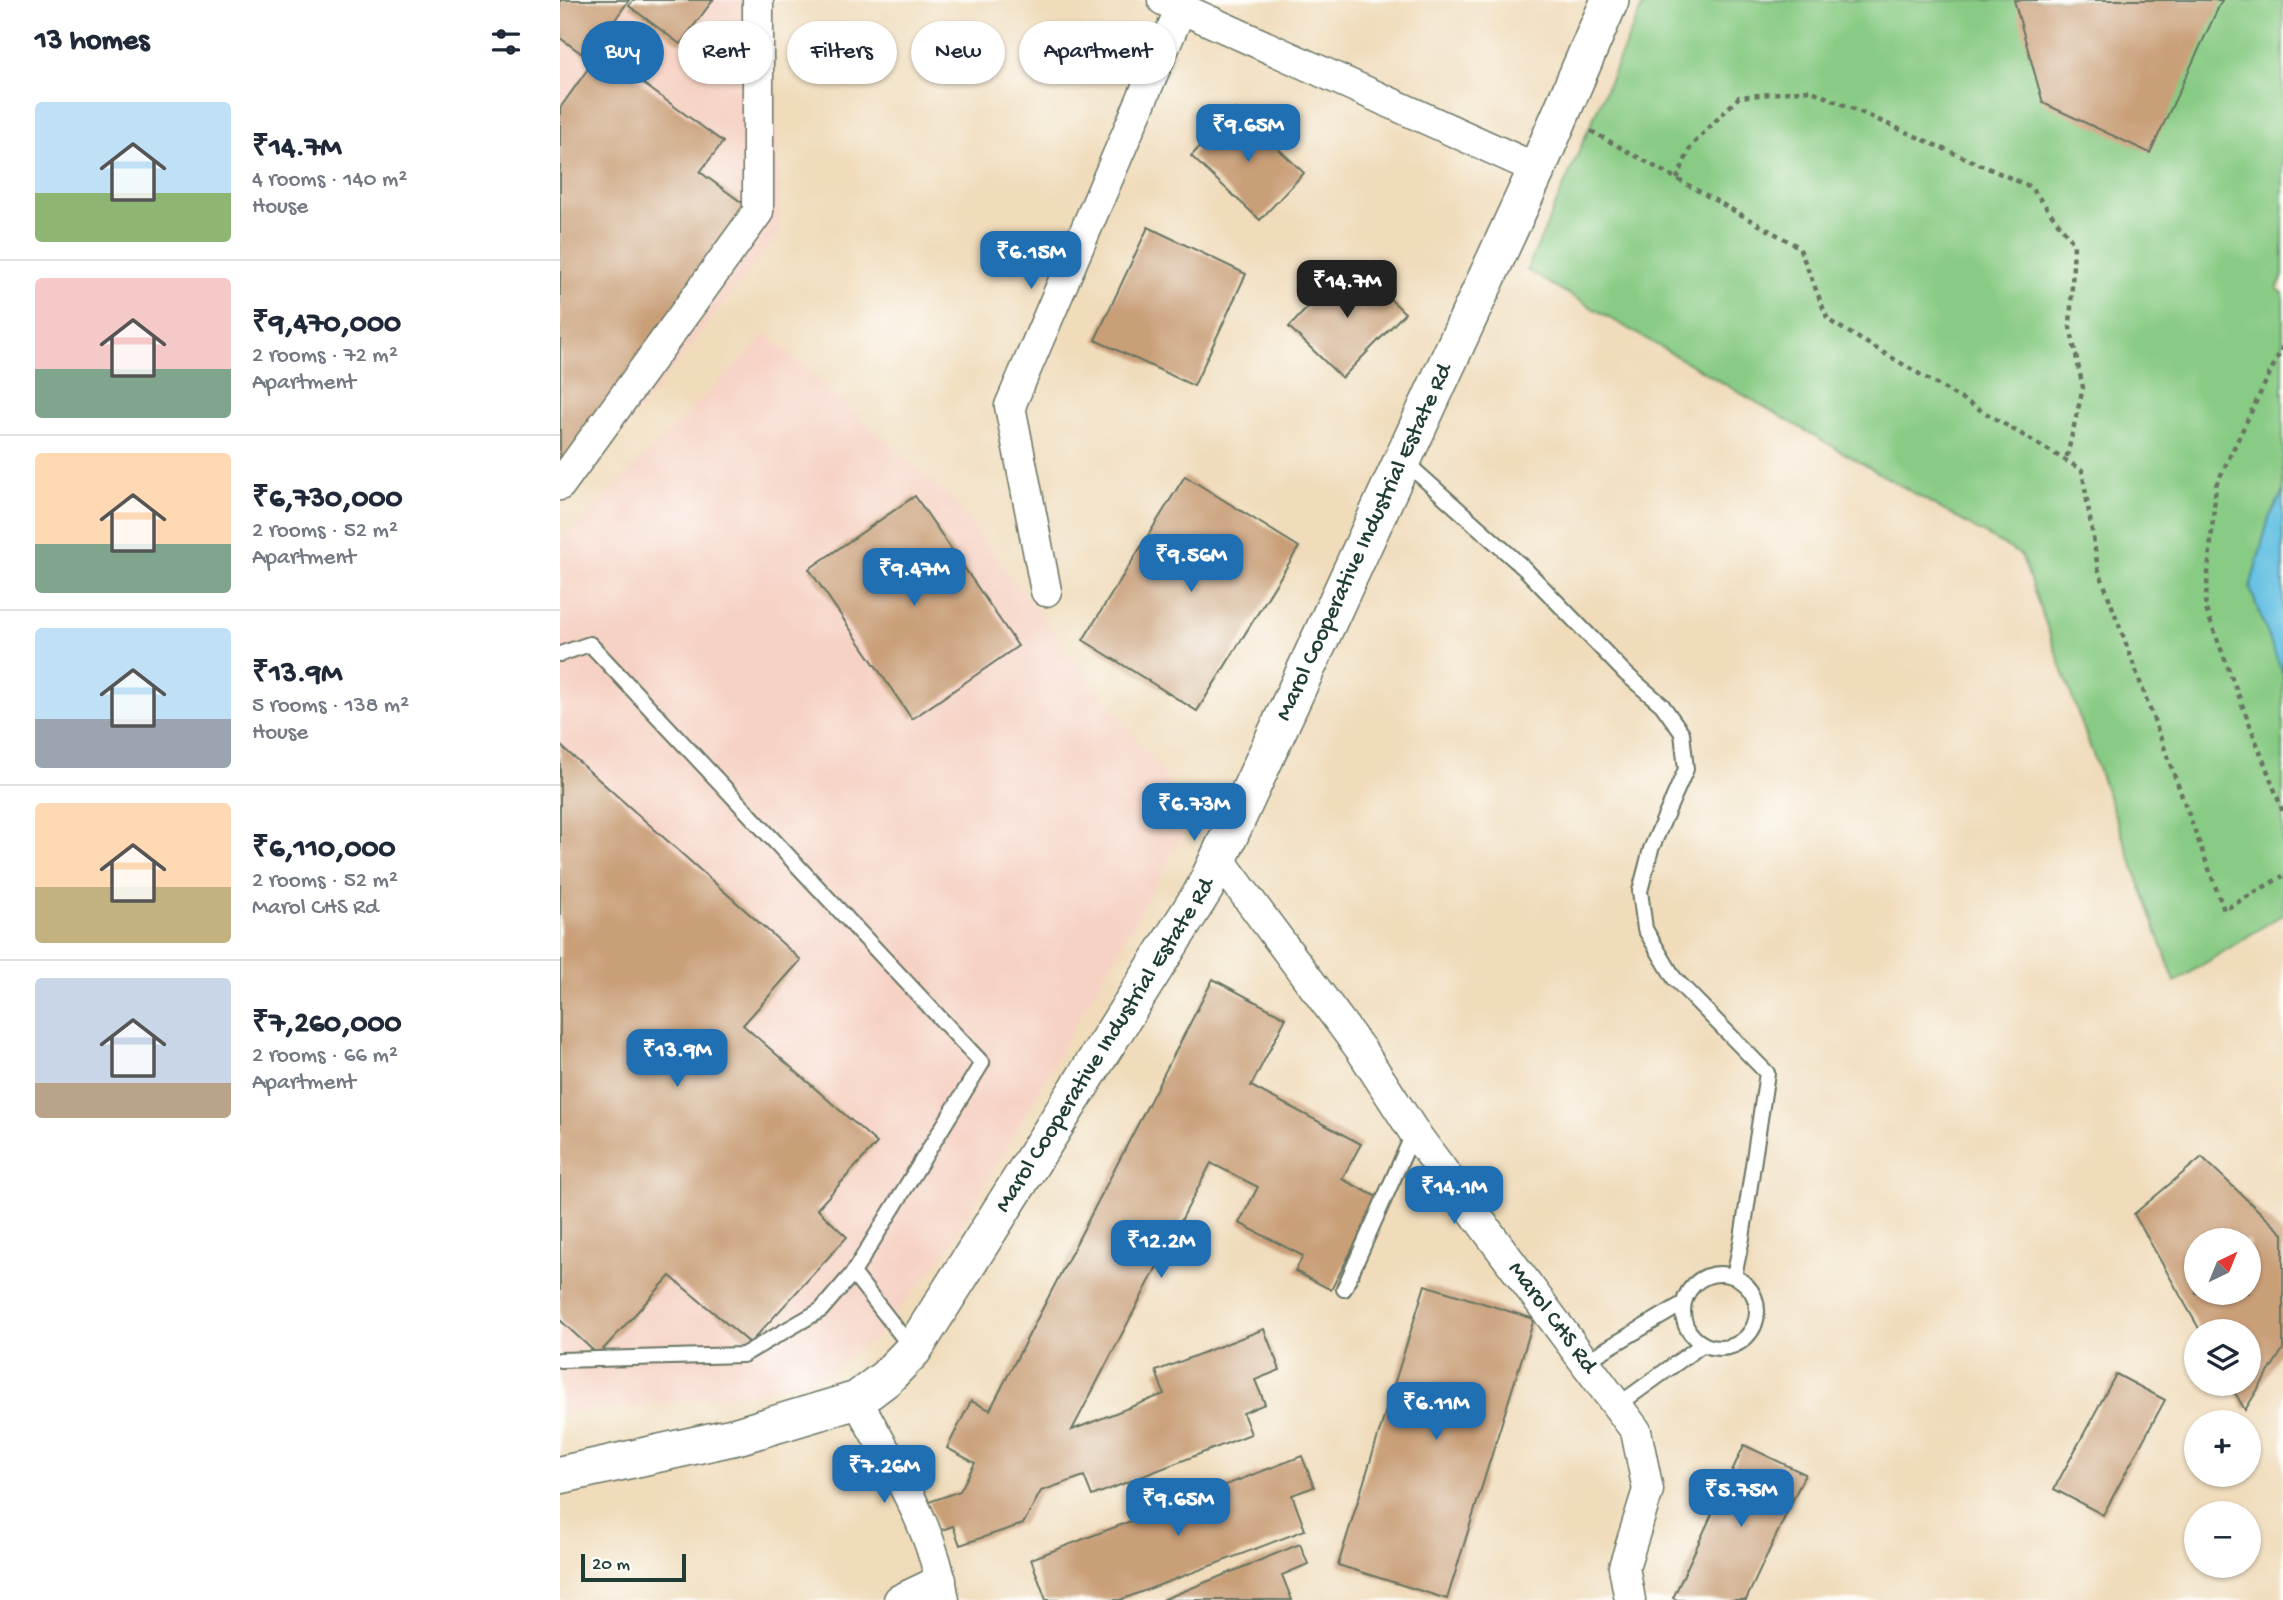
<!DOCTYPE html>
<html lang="en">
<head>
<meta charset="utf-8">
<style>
	body { margin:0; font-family:"Gochi Hand",sans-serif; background:#f6f6f7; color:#1f2937; height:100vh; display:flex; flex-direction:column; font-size:26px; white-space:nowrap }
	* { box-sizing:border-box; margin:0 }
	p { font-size:23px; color:#747a83 }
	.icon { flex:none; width:38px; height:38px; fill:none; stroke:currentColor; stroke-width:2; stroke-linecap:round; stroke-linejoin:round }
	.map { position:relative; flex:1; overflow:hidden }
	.details { display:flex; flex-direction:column; background:#fff; width:560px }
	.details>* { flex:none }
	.banner { position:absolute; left:21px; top:21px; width:665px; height:63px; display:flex; gap:14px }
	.needle { width:46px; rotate:43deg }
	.tools { position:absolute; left:1624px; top:1228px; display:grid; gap:14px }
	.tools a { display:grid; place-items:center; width:77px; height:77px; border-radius:50%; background:#fff; box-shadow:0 2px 5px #0004; font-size:35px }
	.scale { position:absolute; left:21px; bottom:18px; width:105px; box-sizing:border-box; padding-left:7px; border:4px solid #1f3d34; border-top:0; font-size:19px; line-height:24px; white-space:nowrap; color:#1f3d34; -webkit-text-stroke:5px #fdfcf7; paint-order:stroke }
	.price { position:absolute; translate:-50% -60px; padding:0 16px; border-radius:14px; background:#1f6fb2; color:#fff; font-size:23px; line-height:46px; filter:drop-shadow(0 2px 4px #0008) }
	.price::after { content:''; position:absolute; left:50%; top:42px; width:21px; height:16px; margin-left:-10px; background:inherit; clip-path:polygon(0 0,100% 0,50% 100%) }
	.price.selected { background:#222; color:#fff }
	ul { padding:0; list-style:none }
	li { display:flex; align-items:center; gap:21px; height:175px; padding:0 35px }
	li+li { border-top:2px solid #e0e1e3 }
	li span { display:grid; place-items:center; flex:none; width:196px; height:140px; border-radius:7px; color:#555 }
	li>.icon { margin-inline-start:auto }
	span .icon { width:84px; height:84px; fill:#fffc; stroke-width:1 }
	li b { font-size:30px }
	h2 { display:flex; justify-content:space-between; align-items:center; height:84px; padding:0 35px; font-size:30px }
	.pill { padding:0 24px; border-radius:32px; background:#fff; box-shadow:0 2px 5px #0004; font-size:24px; line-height:63px }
	.pill.selected { background:#1f6fb2; color:#fff }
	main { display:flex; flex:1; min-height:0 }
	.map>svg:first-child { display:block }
	.built { fill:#f6d2c4 }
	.green { fill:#88cb84; stroke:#54845c; stroke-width:2 }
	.water { fill:#65c1e3; stroke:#427f8c; stroke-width:2 }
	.building { fill:#c99f78; fill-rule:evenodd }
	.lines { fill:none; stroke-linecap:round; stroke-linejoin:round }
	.service-casing { stroke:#687563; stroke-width:18 }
	.minor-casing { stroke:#687563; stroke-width:33 }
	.tertiary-casing { stroke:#687563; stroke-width:40 }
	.path { stroke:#687563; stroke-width:4.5; stroke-dasharray:5 5; stroke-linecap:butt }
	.service { stroke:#fff; stroke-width:14 }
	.minor { stroke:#fff; stroke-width:30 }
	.tertiary { stroke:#fff; stroke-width:37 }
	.labels { text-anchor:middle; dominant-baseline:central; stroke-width:7; stroke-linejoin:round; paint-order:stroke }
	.street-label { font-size:24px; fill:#1f3d34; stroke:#fdfcf7 }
</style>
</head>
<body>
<main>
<section class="details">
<h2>13 homes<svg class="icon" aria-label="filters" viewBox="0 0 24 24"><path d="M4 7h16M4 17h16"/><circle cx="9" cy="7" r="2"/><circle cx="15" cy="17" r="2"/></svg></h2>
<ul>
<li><span style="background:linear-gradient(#bfe0f5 65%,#8fb573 0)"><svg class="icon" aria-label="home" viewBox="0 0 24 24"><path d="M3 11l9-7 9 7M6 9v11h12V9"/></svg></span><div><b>₹14.7M</b><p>4 rooms · 140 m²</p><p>House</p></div></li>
<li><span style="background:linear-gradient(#f6c9c9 65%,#7fa58c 0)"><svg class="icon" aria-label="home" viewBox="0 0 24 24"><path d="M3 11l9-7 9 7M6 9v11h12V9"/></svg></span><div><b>₹9,470,000</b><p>2 rooms · 72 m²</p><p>Apartment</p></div></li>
<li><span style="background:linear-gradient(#ffd9b3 65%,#7fa58c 0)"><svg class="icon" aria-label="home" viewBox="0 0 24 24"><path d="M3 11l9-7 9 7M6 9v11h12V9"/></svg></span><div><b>₹6,730,000</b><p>2 rooms · 52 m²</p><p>Apartment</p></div></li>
<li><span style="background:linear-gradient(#bfe0f5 65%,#9aa5b1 0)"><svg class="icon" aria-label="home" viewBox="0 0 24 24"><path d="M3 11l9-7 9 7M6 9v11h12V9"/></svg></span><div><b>₹13.9M</b><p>5 rooms · 138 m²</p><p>House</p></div></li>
<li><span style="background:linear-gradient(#ffd9b3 60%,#c2b280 0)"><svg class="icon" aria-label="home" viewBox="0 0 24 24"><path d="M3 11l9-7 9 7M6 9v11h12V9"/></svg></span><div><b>₹6,110,000</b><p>2 rooms · 52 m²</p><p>Marol CHS Rd</p></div></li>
<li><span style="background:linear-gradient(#c9d6e8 75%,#b9a48a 0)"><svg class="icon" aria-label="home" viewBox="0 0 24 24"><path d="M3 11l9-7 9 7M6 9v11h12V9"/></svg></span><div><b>₹7,260,000</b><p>2 rooms · 66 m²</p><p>Apartment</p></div></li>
</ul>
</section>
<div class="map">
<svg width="1723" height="1600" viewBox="0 0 1723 1600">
	<rect width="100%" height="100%" fill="#fdfcf7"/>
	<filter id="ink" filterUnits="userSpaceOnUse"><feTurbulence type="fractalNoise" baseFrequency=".0143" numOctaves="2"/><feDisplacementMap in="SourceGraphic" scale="14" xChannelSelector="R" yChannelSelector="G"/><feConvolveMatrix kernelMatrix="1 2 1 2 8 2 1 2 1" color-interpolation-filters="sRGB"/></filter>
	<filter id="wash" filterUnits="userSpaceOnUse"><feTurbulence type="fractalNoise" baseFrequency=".00686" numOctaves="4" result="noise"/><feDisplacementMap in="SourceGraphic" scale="28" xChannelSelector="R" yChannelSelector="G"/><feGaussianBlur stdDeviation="1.57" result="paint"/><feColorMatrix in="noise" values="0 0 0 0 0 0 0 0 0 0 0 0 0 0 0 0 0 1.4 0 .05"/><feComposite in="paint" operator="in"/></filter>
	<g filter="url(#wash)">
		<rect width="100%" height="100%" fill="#f0dcbb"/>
		<path class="built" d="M0 0H213L220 232 0 512Z
			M207 334 393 501 635 815 389 1248 319 1336 254 1381 170 1396 0 1415V541Z"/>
		<path class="green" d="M1085 0H1723V276L1717 289 1723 293V492L1709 518 1690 588 1723 674V914L1615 982 1461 555 967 270Z"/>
		<path class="water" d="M1723 492V674L1690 588 1709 518Z"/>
		<g id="blocks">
			<path class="building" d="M0 0H69L28 58 0 38Z
				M73 0H153L120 44 69 6Z
				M1454 0H1662L1590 153 1483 103Z
				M40 52 163 142 140 172 192 210 0 475V108Z
				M676 109 744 173 700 220 631 156Z
				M588 227 686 274 634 386 535 340Z
				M791 262 845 313 782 378 729 327Z
				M625 476 739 547 637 711 523 640Z
				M355 496 458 646 352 719 249 569Z
				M0 745 241 960 183 1025 317 1143 257 1209 287 1237 190 1343 110 1276 38 1355 0 1320Z
				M653 979 726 1018 691 1086 801 1144 782 1179 819 1198 771 1290 735 1271 743 1256 679 1223 698 1187 651 1163 512 1430 604 1394 596 1371 704 1329 720 1370 695 1380 705 1404 683 1413 691 1434 532 1496 524 1476 481 1491 463 1524 400 1545 393 1526 379 1531 369 1502 400 1491 415 1463 387 1448 411 1401 430 1410Z
				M1642 1157 1723 1234V1349L1685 1410 1670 1384H1689V1332H1641L1574 1214ZM1636 1241H1689V1293H1636Z
				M865 1285 974 1319 887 1599 778 1565Z
				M1556 1374 1605 1400 1543 1515 1494 1489Z
				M1184 1445 1245 1474 1186 1600H1117L1113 1598Z
				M742 1456 754 1487 732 1495 745 1530 560 1600H486L471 1559Z
				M740 1544 748 1564 722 1575 732 1600H602Z"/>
		</g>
	</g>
	<g filter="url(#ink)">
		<use href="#blocks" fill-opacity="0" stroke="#687563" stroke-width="2"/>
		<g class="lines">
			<defs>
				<path id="service" d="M843 460 965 569 1066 674 1102 705 1122 733 1126 769 1091 849 1080 891 1085 929 1114 978 1207 1073 1182 1238 1174 1276
					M0 654 30 644 422 1063 293 1273 261 1310 183 1355 0 1360
					M293 1273 353 1350
					M1123 1311a37 37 0 1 1 74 0a37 37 0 1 1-74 0Z
					M784 1289 854 1132
					M1026 1361 1124 1303
					M1058 1405 1143 1344"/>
				<g id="minor">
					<path d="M603 0 977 169"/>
					<path d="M0 485 198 212V0"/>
					<path d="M486 591 450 406 621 8"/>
					<path id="s1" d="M659 859 801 1050 854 1132 1076 1431 1088 1490 1064 1567 1070 1600"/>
					<path d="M297 1400C331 1464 374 1527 384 1600"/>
					<path d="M339 1600 381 1580"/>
				</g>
				<g id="tertiary">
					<path id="s2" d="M0 1475 177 1436 297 1400 326 1378 353 1350 645 888 977 169 1050 0"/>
				</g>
			</defs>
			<use href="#service" class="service-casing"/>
			<use href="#minor" class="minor-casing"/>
			<use href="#tertiary" class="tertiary-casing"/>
			<path class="path" d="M1031 131 1239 247 1268 320 1522 470 1538 568 1664 910 1723 876
				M1117 179 1131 146 1179 97 1250 90 1471 187 1514 244 1510 327 1523 388 1506 460
				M1723 346 1656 485 1645 607 1723 812"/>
			<use href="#service" class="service"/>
			<use href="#minor" class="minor"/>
			<use href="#tertiary" class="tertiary"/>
		</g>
	</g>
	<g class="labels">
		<g class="street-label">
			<text stroke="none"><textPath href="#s2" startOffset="1309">Marol Cooperative Industrial Estate Rd</textPath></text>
			<text stroke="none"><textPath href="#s2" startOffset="742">Marol Cooperative Industrial Estate Rd</textPath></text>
			<text stroke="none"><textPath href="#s1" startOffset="567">Marol CHS Rd</textPath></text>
		</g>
	</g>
</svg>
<div class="tools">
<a><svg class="needle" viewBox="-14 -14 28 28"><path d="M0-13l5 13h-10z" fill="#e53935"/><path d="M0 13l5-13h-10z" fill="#747a83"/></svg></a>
<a><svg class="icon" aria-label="layers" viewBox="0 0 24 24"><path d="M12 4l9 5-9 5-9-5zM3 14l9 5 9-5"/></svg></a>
<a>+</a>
<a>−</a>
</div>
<div class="scale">20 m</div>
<b class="price" style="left:688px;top:164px">₹9.65M</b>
<b class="price" style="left:471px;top:291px">₹6.15M</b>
<b class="price selected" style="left:787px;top:320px">₹14.7M</b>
<b class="price" style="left:631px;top:594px">₹9.56M</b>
<b class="price" style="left:354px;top:608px">₹9.47M</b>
<b class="price" style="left:634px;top:843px">₹6.73M</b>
<b class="price" style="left:117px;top:1089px">₹13.9M</b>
<b class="price" style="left:894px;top:1226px">₹14.1M</b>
<b class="price" style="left:601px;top:1280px">₹12.2M</b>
<b class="price" style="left:876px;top:1442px">₹6.11M</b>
<b class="price" style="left:324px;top:1505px">₹7.26M</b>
<b class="price" style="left:1181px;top:1529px">₹5.75M</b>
<b class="price" style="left:618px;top:1538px">₹9.65M</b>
<div class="banner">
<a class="pill selected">Buy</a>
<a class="pill">Rent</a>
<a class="pill">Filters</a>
<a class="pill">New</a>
<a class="pill">Apartment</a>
</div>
</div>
</main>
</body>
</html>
